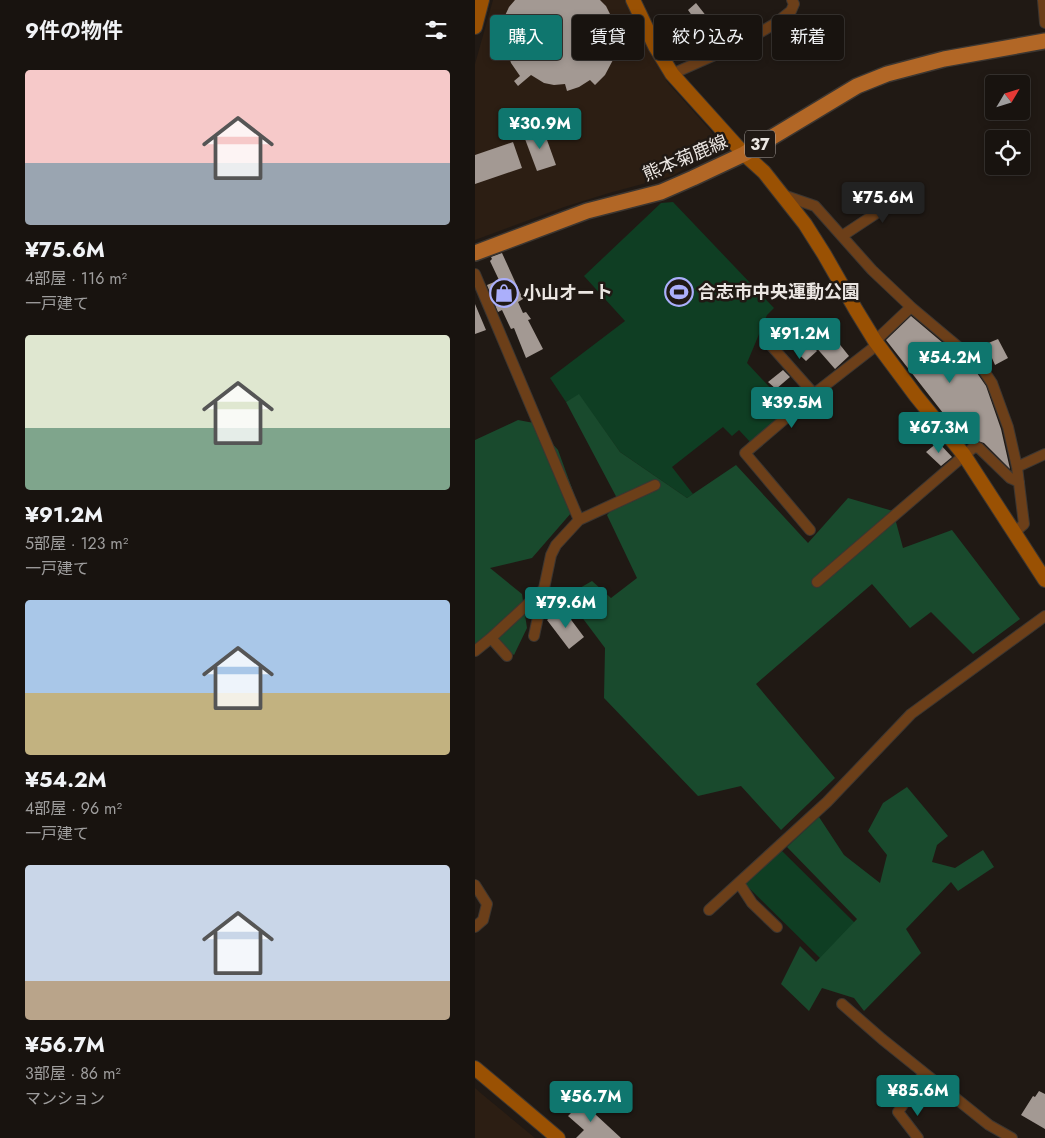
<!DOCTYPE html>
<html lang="ja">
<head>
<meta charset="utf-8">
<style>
	body { margin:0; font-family:Jost,"Noto Sans JP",sans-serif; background:#25201d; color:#f1f3f6; height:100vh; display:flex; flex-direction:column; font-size:19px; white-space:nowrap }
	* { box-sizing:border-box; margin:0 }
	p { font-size:16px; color:#9f9e9e }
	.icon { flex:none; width:28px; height:28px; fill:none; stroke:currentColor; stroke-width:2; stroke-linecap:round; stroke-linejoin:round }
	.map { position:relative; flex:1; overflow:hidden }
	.panel { display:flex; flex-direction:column; background:#18130f; width:475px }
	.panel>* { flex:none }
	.guide { position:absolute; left:15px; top:15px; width:475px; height:45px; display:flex; gap:10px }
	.needle { width:32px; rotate:52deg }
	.fabs { position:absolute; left:510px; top:75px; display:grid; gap:10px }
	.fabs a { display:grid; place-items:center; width:45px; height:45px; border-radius:5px; background:#18130f; box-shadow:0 2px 8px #0003,0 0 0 1px #36322f; font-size:25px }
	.price { position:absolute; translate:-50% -42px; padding:0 11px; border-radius:5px; background:#0f766e; color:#fff; font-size:16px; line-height:32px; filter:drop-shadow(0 1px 2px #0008) }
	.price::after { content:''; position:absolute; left:50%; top:30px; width:15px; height:11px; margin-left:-8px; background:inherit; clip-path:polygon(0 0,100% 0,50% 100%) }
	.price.on { background:#222; color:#fff }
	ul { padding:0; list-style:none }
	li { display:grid; align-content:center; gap:10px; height:265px; padding:0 25px }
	li span { display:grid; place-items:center; height:155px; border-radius:5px; color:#555 }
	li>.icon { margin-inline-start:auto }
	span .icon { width:90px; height:90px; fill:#fffc; stroke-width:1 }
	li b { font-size:21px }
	h2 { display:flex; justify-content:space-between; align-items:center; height:60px; padding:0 25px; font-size:21px }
	.tag { padding:0 18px; border-radius:5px; background:#18130f; box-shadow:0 2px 8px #0003,0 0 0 1px #36322f; font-size:18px; line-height:45px }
	.tag.on { background:#0f766e; color:#fff }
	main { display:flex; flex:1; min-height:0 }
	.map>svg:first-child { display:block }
	.commercial { fill:#2c1e13 }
	.green { fill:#0f3e23 }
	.forest { fill:#194a2d }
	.building { fill:#a39993 }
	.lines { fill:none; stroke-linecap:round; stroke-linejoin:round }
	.street-casing { stroke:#3c3631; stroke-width:12 }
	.secondary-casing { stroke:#3c3631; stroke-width:16 }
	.primary-casing { stroke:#3c3631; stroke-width:18 }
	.street { stroke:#6c3f19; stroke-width:10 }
	.secondary { stroke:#9a5103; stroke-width:14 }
	.primary { stroke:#b26726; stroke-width:15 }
	.labels { text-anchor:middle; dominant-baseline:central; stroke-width:5; stroke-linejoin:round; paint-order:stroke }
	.shield { fill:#201914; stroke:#aea8a4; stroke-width:1 }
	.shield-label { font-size:16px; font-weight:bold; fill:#ebe6e2 }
	.street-label { font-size:18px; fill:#ebe6e2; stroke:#201914 }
	.poi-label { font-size:18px; font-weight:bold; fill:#ebe6e2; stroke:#201914; text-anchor:start }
</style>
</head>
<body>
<main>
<section class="panel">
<h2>9件の物件<svg class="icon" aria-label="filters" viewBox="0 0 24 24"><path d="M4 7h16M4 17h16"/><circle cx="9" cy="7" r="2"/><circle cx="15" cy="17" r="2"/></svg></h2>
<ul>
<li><span style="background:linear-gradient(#f6c9c9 60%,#9aa5b1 0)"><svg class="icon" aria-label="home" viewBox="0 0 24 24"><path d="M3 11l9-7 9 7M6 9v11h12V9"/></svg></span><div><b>¥75.6M</b><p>4部屋 · 116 m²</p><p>一戸建て</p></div></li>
<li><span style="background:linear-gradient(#dfe7d0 60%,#7fa58c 0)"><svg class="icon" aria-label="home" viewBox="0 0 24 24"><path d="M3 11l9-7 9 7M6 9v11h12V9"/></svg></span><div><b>¥91.2M</b><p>5部屋 · 123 m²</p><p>一戸建て</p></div></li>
<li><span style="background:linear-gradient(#a9c7e8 60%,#c2b280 0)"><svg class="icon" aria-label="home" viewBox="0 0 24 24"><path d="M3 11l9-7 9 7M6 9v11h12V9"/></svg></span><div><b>¥54.2M</b><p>4部屋 · 96 m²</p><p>一戸建て</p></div></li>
<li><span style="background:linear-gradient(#c9d6e8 75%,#b9a48a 0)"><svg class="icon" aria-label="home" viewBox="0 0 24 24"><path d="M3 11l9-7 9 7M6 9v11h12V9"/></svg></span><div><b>¥56.7M</b><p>3部屋 · 86 m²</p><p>マンション</p></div></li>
</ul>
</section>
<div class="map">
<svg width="570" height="1138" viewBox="0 0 570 1138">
	<rect width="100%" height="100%" fill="#201914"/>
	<path class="commercial" d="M18 0H150L174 50 193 83 236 131 241 142 239 152 197 176 134 193 89 207 0 240V64Z
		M0 1088 8 1095 60 1138H0Z"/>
	<path class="green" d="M198 202 299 308 292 315 272 363 316 410 276 443 264 430 257 436 248 427 197 467 218 494 212 498 145 452 104 395 91 402 75 378 150 321 109 276 186 203Z
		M305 849 382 925 348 961 270 884Z"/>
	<path class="forest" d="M104 394 145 452 212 498 261 465 333 543 373 498 418 511 428 548 477 530 545 619 498 654 456 612 435 628 397 584 281 684 360 778 306 830 266 786 223 796 129 698 130 648 91 596 117 581 136 598 162 578 132 515 144 502 91 402Z
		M43 420 59 423 83 450 103 505 57 558 15 568 47 594 52 628 39 655 16 638 0 648V440Z
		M432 787 473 836 462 845 457 862 480 868 508 850 519 867 483 891 476 882 431 929 446 953 389 1011 379 998 347 988 334 1011 306 984 325 946 341 962 382 919 312 847 344 817 369 855 405 883 412 855 393 831 408 803Z"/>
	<path class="building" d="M40 0H125L131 6 139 22 142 39 139 58 130 75 120 85 115 80 104 87 92 91 90 84 79 85 69 83 56 75 43 86 39 81 45 76 36 63 32 50 25 51V39L27 22 34 7Z
		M221 3 232 17 223 24 213 10Z
		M67 126 81 165 62 171 50 139 59 136 57 130Z
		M38 142 47 168 0 184V155Z
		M27 253 48 299 43 302 48 313 51 312 56 319 53 320 68 349 51 358 39 328 36 329 27 310 23 312 12 285 24 280 15 261 17 259 16 257Z
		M0 304 11 330 0 334Z
		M436 316 500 370 511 386 526 429 535 469 509 443 500 440 480 418 475 422 411 340Z
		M354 331 374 356 360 369 339 345Z
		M323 332 342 351 331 361 311 342Z
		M523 339 533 358 520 365 511 344Z
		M308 370 315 377 301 389 293 382Z
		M463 442 477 457 466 466 451 452Z
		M86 609 90 614 91 613 109 637 94 649 72 620Z
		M564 1091 570 1094V1129L546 1115 558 1096 560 1097Z
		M103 1102 105 1104 107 1102 146 1138H101L109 1130 93 1116 96 1113 94 1111Z"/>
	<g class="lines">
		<defs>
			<path id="street" d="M568 0 570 23
				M197 74 267 43 301 23 316 11 319 4 317 0
				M308 195 340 206 397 270 436 307 505 365 517 383 533 427 542 467 549 524 540 532
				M367 236 435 191
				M0 274 104 520 81 545 76 555 59 636
				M292 341 339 394
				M542 467 570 454
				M104 520 180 485
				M335 530 270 453 339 394 398 348 400 341 436 307
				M342 582 499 447 504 448 535 478 544 482
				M16 638 32 656
				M0 651 16 638 69 589
				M264 883 277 903 302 927
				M0 885 12 904 8 920 0 927
				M234 910 352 802 436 714 570 616
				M367 1004 407 1039 514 1125 537 1138
				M443 1138 423 1112 449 1073"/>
			<path id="secondary" d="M158 0 180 46 197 74 269 154 289 172 330 224 349 254 381 310 400 341 441 396 489 455 570 580
				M0 27 7 0
				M0 1068 83 1138"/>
			<path id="primary" d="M0 253 112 211 186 192 218 178 269 154 382 86 412 74 469 59 570 41"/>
		</defs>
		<use href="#street" class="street-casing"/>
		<use href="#secondary" class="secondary-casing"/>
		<use href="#primary" class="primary-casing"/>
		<use href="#street" class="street"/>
		<use href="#secondary" class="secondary"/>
		<use href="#primary" class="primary"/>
	</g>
	<defs>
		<symbol id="stadium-ring" viewBox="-11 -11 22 22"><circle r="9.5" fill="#201914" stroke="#abaffb" stroke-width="1.5"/><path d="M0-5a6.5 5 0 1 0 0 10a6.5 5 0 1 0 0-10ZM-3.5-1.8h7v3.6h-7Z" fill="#abaffb"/></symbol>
		<symbol id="shop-ring" viewBox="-11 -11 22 22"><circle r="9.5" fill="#201914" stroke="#abaffb" stroke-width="1.5"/><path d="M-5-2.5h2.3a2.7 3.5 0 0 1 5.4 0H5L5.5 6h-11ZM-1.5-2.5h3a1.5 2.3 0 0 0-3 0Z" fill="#abaffb"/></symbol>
	</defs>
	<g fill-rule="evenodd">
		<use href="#stadium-ring" x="188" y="276" width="32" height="32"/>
		<use href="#shop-ring" x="13" y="277" width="32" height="32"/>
	</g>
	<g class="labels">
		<rect class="shield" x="270" y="130.5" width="30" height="27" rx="4"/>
		<g class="shield-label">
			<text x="285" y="144">37</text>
		</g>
		<g class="street-label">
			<text transform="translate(210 158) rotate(-23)">熊本菊鹿線</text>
		</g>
		<g class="poi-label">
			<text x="223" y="292">合志市中央運動公園</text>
			<text x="48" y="293">小山オート</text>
		</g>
	</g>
</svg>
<div class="fabs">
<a><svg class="needle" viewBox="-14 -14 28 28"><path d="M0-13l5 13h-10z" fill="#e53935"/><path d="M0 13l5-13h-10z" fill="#9f9e9e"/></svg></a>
<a><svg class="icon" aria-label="locate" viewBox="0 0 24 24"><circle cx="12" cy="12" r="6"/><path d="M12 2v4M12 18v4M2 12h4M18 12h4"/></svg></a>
</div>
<b class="price" style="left:65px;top:150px">¥30.9M</b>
<b class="price on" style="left:408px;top:224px">¥75.6M</b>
<b class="price" style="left:325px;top:360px">¥91.2M</b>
<b class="price" style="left:475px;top:384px">¥54.2M</b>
<b class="price" style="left:317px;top:429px">¥39.5M</b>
<b class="price" style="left:464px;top:454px">¥67.3M</b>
<b class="price" style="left:91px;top:629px">¥79.6M</b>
<b class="price" style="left:443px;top:1117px">¥85.6M</b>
<b class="price" style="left:116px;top:1123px">¥56.7M</b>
<div class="guide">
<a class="tag on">購入</a>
<a class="tag">賃貸</a>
<a class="tag">絞り込み</a>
<a class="tag">新着</a>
</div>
</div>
</main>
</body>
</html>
